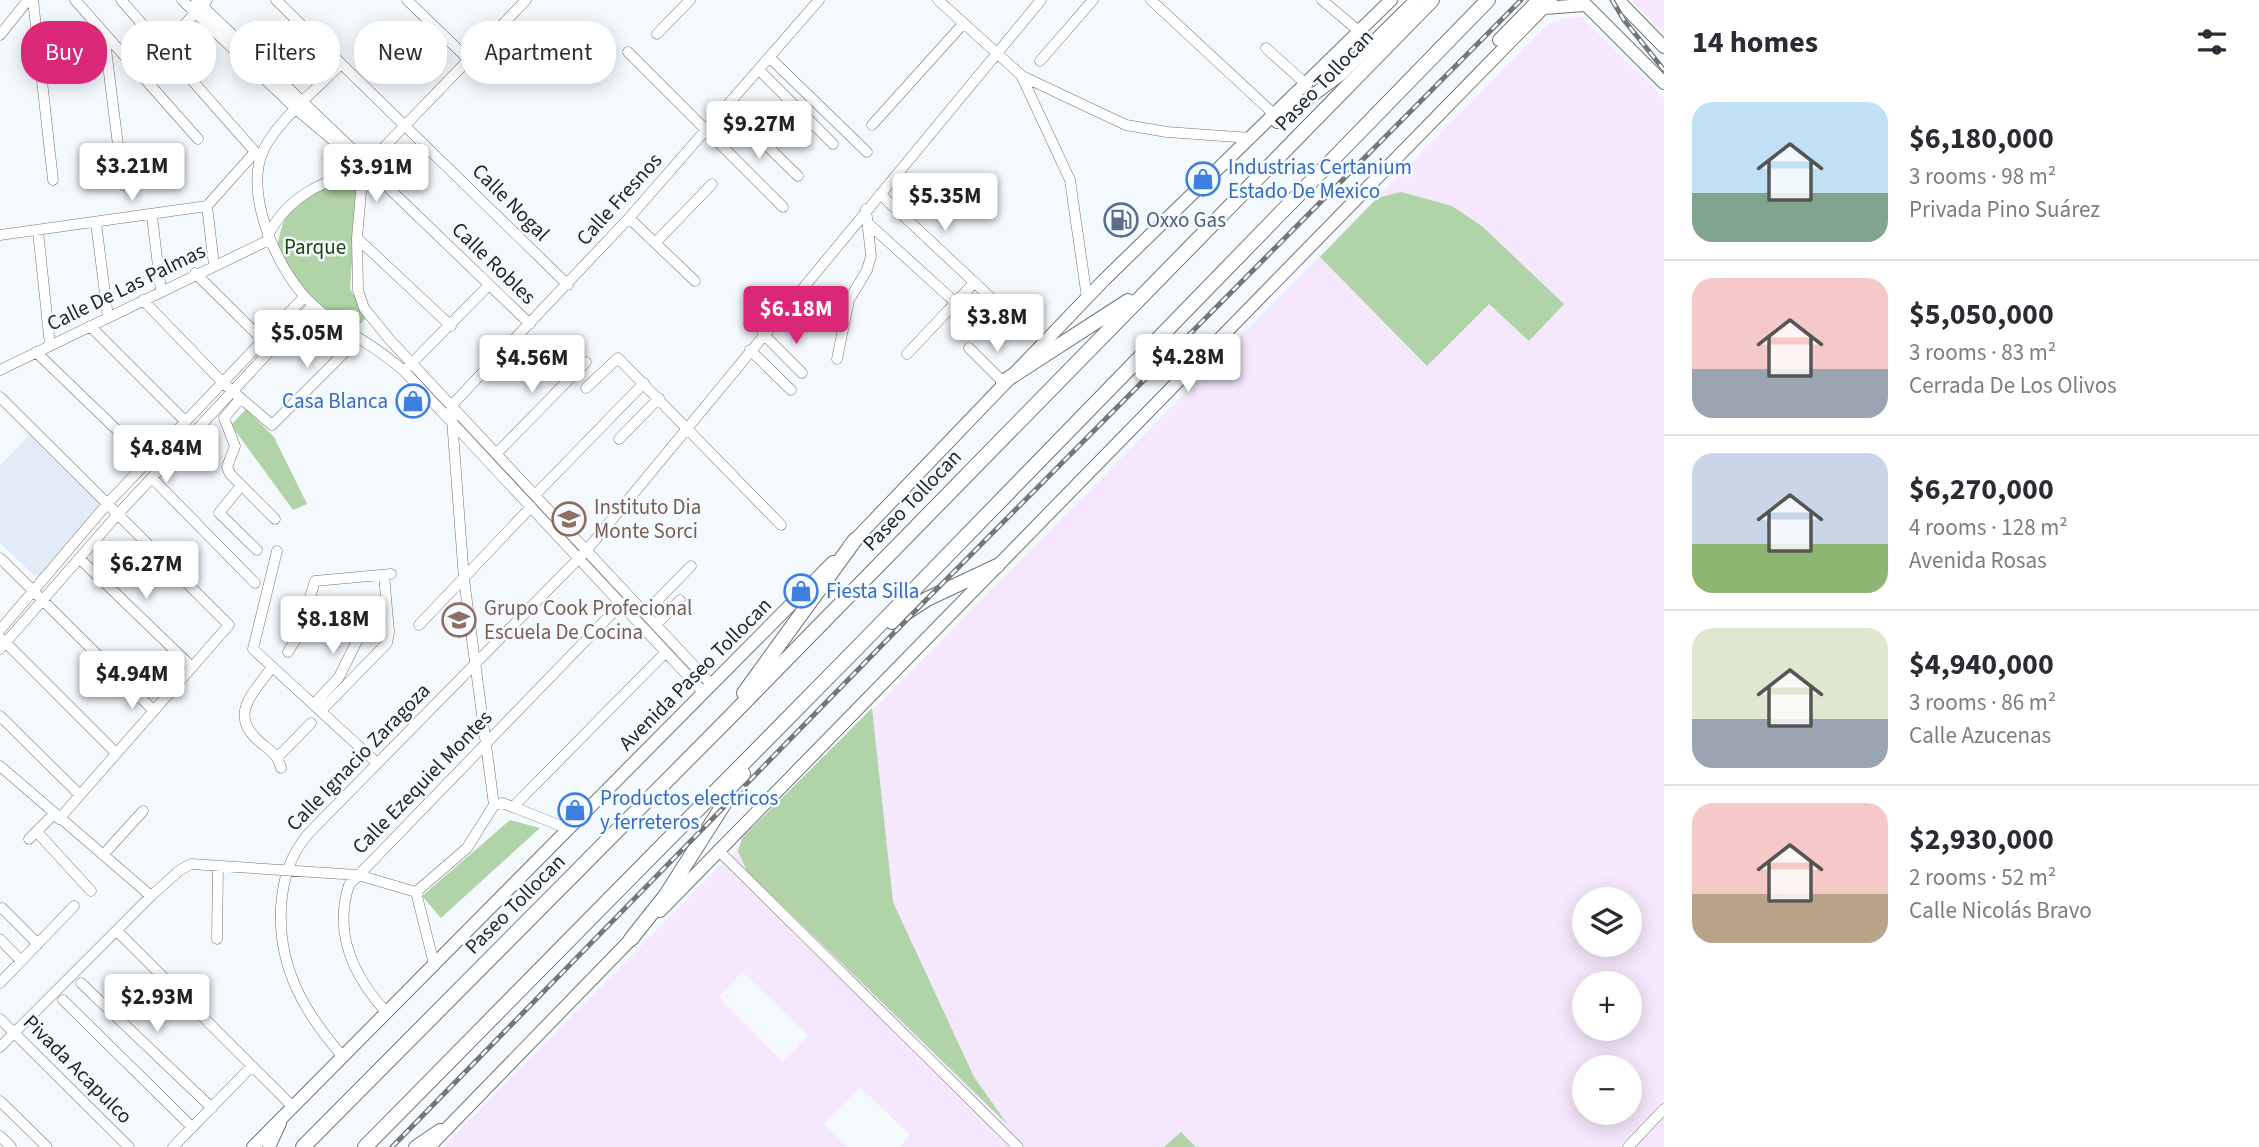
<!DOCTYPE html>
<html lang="en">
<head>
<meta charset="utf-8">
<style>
	body { margin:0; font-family:"Source Sans 3",sans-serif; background:#f7f7f7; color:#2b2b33; height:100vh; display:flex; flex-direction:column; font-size:26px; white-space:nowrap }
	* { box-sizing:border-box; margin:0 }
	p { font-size:23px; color:#7c7c81 }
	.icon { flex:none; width:38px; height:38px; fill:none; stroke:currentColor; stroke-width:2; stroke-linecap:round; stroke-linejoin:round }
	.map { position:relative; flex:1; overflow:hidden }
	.panel { display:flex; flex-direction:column; background:#fff; width:595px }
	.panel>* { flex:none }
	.hud { position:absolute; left:21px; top:21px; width:665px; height:63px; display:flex; gap:14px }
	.fabs { position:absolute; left:1572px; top:887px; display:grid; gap:14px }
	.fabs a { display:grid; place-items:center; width:70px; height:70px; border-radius:50%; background:#fff; box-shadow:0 4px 18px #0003; font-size:35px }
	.price { position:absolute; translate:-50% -60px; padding:0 16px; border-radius:7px; background:#fff; color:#222; font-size:23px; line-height:46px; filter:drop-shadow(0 2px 4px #0008) }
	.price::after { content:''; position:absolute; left:50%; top:42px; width:21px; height:16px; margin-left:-10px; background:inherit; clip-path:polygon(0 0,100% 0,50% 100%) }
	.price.current { background:#db2777; color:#fff }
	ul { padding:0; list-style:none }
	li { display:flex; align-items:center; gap:21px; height:175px; padding:0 28px }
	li+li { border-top:2px solid #e1e1e2 }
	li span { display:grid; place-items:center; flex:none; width:196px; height:140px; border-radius:21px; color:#555 }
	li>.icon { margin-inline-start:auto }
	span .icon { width:84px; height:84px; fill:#fffc; stroke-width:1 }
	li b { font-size:30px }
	h2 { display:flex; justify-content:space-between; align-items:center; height:84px; padding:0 28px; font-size:30px }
	.chip { padding:0 24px; border-radius:28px; background:#fff; box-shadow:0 4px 18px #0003; font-size:24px; line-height:63px }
	.chip.current { background:#db2777; color:#fff }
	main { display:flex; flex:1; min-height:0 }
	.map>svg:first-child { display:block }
	.built { fill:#e2ecf7 }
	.industrial { fill:#f6e8fc; fill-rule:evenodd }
	.green { fill:#b0d4a7 }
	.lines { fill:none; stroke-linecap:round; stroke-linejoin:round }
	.minor-casing { stroke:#707478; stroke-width:11 }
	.major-casing { stroke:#707478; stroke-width:14 }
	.highway-casing { stroke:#707478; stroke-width:16 }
	.minor { stroke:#fff; stroke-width:10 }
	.major { stroke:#fff; stroke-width:12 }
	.highway { stroke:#fff; stroke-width:14 }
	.rail-casing { stroke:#737679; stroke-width:5 }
	.rail { stroke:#f4f9fe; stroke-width:2.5; stroke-dasharray:8; stroke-linecap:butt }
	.labels { text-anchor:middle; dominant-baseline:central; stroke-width:5; stroke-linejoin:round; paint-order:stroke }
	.street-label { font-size:21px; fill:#242628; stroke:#f4f9fe }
	.shop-label { font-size:21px; fill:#366cbe; stroke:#f4f9fe; text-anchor:start }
	.service-label { font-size:21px; fill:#4e5e75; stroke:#f4f9fe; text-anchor:start }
	.park-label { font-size:21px; fill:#19450c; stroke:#f4f9fe }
	.education-label { font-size:21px; fill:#785e54; stroke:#f4f9fe; text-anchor:start }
</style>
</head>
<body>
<main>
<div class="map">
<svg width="1664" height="1147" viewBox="0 0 1664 1147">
	<rect width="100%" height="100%" fill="#f4f9fe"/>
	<path class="built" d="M30 434 102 502 37 578 0 543V466Z"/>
	<path class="industrial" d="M1631 0H1664V33Z
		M1574 16 1583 18 1664 98V1147H900L910 1135 860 1087 824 1124 847 1147H443L1549 23ZM1584 900H1629V945H1584ZM742 972 808 1035 783 1062 719 997ZM1584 984H1629V1029H1584ZM1584 1068H1629V1113H1584Z"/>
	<path class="green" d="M359 168 350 289 367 317 351 333 322 312 276 256C284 197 305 184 359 168Z
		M1401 192 1452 206 1483 227 1564 304 1529 341 1489 304 1427 366 1320 257 1377 198Z
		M246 409 274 437 307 504 293 510 231 425Z
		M872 708 893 902 974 1077 1008 1125 747 871 738 851 742 838Z
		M510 820 540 828 441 918 422 896Z
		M1181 1132 1196 1147H1164Z"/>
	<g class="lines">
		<defs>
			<path id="minor" d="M33 0 53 180
				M75 0 198 139
				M121 0 258 155
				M182 0 297 110 368 170
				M196 0 368 164 372 172 530 324
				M276 0 568 285
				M407 0 468 59
				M526 0 363 169 357 238 358 290 364 308 390 340 711 684
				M938 0 1021 75 1070 180 1087 298
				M1151 0 1275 115
				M1322 0 1360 32
				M104 33 123 185
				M657 34 690 0
				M0 35 28 0
				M1266 48 1307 85
				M628 52 783 207
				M770 58 867 152
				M1040 61 1093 0
				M341 64C318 88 272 125 261 156 246 201 280 276 314 306 342 331 376 345 404 371L703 692
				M759 70 833 144
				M141 72 207 0
				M1022 76 1126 125 1167 132 1251 138
				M727 107 798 176
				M872 125 963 24
				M880 194 989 296
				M207 206 214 265
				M152 216 161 291
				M629 218 695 281
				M96 223 108 317
				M870 225 956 303
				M38 231 50 345
				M0 235 207 206 255 152
				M268 235C289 195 322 182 363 169
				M357 238 451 326
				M655 243 712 184
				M195 273 267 344
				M143 300 222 382 272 425 358 339
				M90 326 185 421
				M763 334 802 373
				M969 348 1003 382
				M750 350 791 390
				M36 352 148 460
				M907 354 975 282
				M837 359 849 300 867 270 871 256 866 209
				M409 366 489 285
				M0 370 269 240
				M586 388 618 358 781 525
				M0 397 229 625 59 819
				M240 399 224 418 235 446 227 467 230 474 275 519
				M619 439 659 398
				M496 454 586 362
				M152 478 255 583
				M241 486 219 513 257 550
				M535 495 644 383
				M277 551 253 649 377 763
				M0 558 153 710
				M80 559 191 666
				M645 613 691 566
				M419 625 531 507
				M656 625 680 600
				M0 630 108 503 304 297
				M2 639 116 753
				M0 649 118 514 313 305
				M288 652 299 634 315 581 391 574
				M272 667C253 694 227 715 261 743 271 751 278 755 281 768
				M314 704 339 677 361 633 389 632
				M321 711 387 643 389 632 384 575
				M0 716 80 795
				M278 757 311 723
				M0 766 151 896
				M494 805 464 579 451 406 629 218 819 0
				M513 807 569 829
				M37 832 91 891
				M29 839 54 814
				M720 852 1018 1147
				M103 855 143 811
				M416 892 467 848 494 805 502 803 513 807 666 652
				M416 892 434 964
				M2 908 38 944
				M117 931 293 1107
				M0 939 21 961
				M217 939 218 866
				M0 983 74 906
				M81 983 212 1108
				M63 1000 192 1127
				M387 1013C354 977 333 935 349 885L621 604
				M0 1019 129 1147
				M0 1047 151 896 180 870 191 864 358 875 416 892
				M343 1057C304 1012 278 968 281 907 283 878 290 855 309 833L586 551 1041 0
				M0 1101 47 1147
				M0 1136 11 1147
				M173 1147 252 1066
				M1628 1147 1664 1109"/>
			<path id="major" d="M1581 0 1664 83
				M1618 0 1664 47
				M1544 8 1584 5
				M1499 40 1538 0
				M1277 122 1340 75 1416 0
				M849 546 1104 280 1391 0
				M660 911 1551 0
				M253 1147 833 562
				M269 1147 280 1123
				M415 1147 440 1130
				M429 1147 637 933"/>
			<path id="highway" d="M1003 382 1128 301
				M892 622 927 599 997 566
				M744 693 855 540
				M631 939 666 895 743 774
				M303 1147 729 718 1432 0
				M365 1147 860 645 1488 0"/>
		</defs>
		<use href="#minor" class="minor-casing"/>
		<use href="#major" class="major-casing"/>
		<use href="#highway" class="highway-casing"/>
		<use href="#minor" class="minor"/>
		<use href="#major" class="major"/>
		<use href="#highway" class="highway"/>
		<defs>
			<path id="rail" d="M1612 0 1624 20 1664 70
				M392 1147 927 599 1521 0"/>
		</defs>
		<use href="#rail" class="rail-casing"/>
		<use href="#rail" class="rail"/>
	</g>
	<defs>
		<symbol id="shop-ring" viewBox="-11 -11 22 22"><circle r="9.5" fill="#f4f9fe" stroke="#3f7fe0" stroke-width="1.5"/><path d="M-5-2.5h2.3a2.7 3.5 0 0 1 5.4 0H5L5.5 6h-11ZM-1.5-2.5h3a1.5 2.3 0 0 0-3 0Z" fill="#3f7fe0"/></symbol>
		<symbol id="fuel-ring" viewBox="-11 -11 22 22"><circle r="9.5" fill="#f4f9fe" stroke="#5c6f8a" stroke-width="1.5"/><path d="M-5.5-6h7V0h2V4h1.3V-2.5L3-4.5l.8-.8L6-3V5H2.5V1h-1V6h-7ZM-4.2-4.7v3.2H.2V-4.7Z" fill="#5c6f8a"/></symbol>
		<symbol id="school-ring" viewBox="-11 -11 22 22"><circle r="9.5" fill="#f4f9fe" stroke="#8d6e63" stroke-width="1.5"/><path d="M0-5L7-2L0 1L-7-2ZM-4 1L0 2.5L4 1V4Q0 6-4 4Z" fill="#8d6e63"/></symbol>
		<symbol id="university-ring" viewBox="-11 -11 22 22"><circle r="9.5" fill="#f4f9fe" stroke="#8d6e63" stroke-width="1.5"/><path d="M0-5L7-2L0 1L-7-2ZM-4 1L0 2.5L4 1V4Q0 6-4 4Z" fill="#8d6e63"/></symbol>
	</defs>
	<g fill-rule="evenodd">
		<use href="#shop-ring" x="1184" y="160" width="38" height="38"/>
		<use href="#fuel-ring" x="1102" y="201" width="38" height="38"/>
		<use href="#shop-ring" x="394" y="382" width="38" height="38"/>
		<use href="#school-ring" x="550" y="500" width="38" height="38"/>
		<use href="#shop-ring" x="782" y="572" width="38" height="38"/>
		<use href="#university-ring" x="440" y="601" width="38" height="38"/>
		<use href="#shop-ring" x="556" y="791" width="38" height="38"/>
	</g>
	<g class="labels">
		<g class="street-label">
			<text transform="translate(1324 80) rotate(-46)">Paseo Tollocan</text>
			<text transform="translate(619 199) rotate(-48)">Calle Fresnos</text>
			<text transform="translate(511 202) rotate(45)">Calle Nogal</text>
			<text transform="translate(494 263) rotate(44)">Calle Robles</text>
			<text transform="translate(126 287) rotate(-26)">Calle De Las Palmas</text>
			<text transform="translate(912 500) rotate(-46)">Paseo Tollocan</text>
			<text transform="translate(695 674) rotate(-45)">Avenida Paseo Tollocan</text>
			<text transform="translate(358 757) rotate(-46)">Calle Ignacio Zaragoza</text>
			<text transform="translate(422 782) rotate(-46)">Calle Ezequiel Montes</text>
			<text transform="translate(515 904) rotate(-45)">Paseo Tollocan</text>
			<text transform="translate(78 1069) rotate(45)">Pivada Acapulco</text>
		</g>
		<g class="shop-label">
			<text x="1228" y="167">Industrias Certanium<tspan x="1228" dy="24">Estado De Mexico</tspan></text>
			<text x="388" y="401" text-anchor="end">Casa Blanca</text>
			<text x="826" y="591">Fiesta Silla</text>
			<text x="600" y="798">Productos electricos<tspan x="600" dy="24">y ferreteros</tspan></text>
		</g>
		<g class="service-label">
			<text x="1146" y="220">Oxxo Gas</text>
		</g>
		<g class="park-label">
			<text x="315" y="247">Parque</text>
		</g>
		<g class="education-label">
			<text x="594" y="507">Instituto Dia<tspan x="594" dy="24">Monte Sorci</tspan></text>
			<text x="484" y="608">Grupo Cook Profecional<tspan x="484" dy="24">Escuela De Cocina</tspan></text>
		</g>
	</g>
</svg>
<div class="fabs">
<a><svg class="icon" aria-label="layers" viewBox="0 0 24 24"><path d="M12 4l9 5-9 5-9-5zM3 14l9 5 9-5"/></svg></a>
<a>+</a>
<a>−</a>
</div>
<b class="price" style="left:759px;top:161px">$9.27M</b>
<b class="price" style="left:132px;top:203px">$3.21M</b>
<b class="price" style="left:376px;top:204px">$3.91M</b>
<b class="price" style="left:945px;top:233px">$5.35M</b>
<b class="price current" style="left:796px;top:346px">$6.18M</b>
<b class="price" style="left:997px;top:354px">$3.8M</b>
<b class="price" style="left:307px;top:370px">$5.05M</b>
<b class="price" style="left:1188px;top:394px">$4.28M</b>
<b class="price" style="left:532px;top:395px">$4.56M</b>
<b class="price" style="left:166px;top:485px">$4.84M</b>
<b class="price" style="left:146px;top:601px">$6.27M</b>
<b class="price" style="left:333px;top:656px">$8.18M</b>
<b class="price" style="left:132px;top:711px">$4.94M</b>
<b class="price" style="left:157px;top:1034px">$2.93M</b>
<div class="hud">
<a class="chip current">Buy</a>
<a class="chip">Rent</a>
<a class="chip">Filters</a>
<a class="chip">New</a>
<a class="chip">Apartment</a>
</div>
</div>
<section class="panel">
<h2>14 homes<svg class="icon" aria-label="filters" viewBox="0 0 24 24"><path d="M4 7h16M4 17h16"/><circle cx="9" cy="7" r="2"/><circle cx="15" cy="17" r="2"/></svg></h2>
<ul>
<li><span style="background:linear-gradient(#bfe0f5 65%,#7fa58c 0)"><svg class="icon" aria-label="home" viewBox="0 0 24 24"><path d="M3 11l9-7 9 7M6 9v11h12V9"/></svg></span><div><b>$6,180,000</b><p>3 rooms · 98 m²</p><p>Privada Pino Suárez</p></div></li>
<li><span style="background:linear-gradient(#f6c9c9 65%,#9aa5b1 0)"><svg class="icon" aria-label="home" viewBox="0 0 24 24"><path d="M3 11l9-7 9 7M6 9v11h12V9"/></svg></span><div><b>$5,050,000</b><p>3 rooms · 83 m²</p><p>Cerrada De Los Olivos</p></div></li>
<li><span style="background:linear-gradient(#c9d6e8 65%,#8fb573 0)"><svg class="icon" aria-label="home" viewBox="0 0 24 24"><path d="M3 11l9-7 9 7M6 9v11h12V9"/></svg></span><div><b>$6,270,000</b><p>4 rooms · 128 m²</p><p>Avenida Rosas</p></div></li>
<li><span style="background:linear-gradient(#dfe7d0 65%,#9aa5b1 0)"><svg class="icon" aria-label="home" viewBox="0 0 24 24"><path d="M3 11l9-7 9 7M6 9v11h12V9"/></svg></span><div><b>$4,940,000</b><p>3 rooms · 86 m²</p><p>Calle Azucenas</p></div></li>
<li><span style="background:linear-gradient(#f6c9c9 65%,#b9a48a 0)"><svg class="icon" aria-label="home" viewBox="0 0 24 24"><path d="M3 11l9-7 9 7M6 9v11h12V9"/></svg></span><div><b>$2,930,000</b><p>2 rooms · 52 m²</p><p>Calle Nicolás Bravo</p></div></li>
</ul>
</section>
</main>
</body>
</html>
